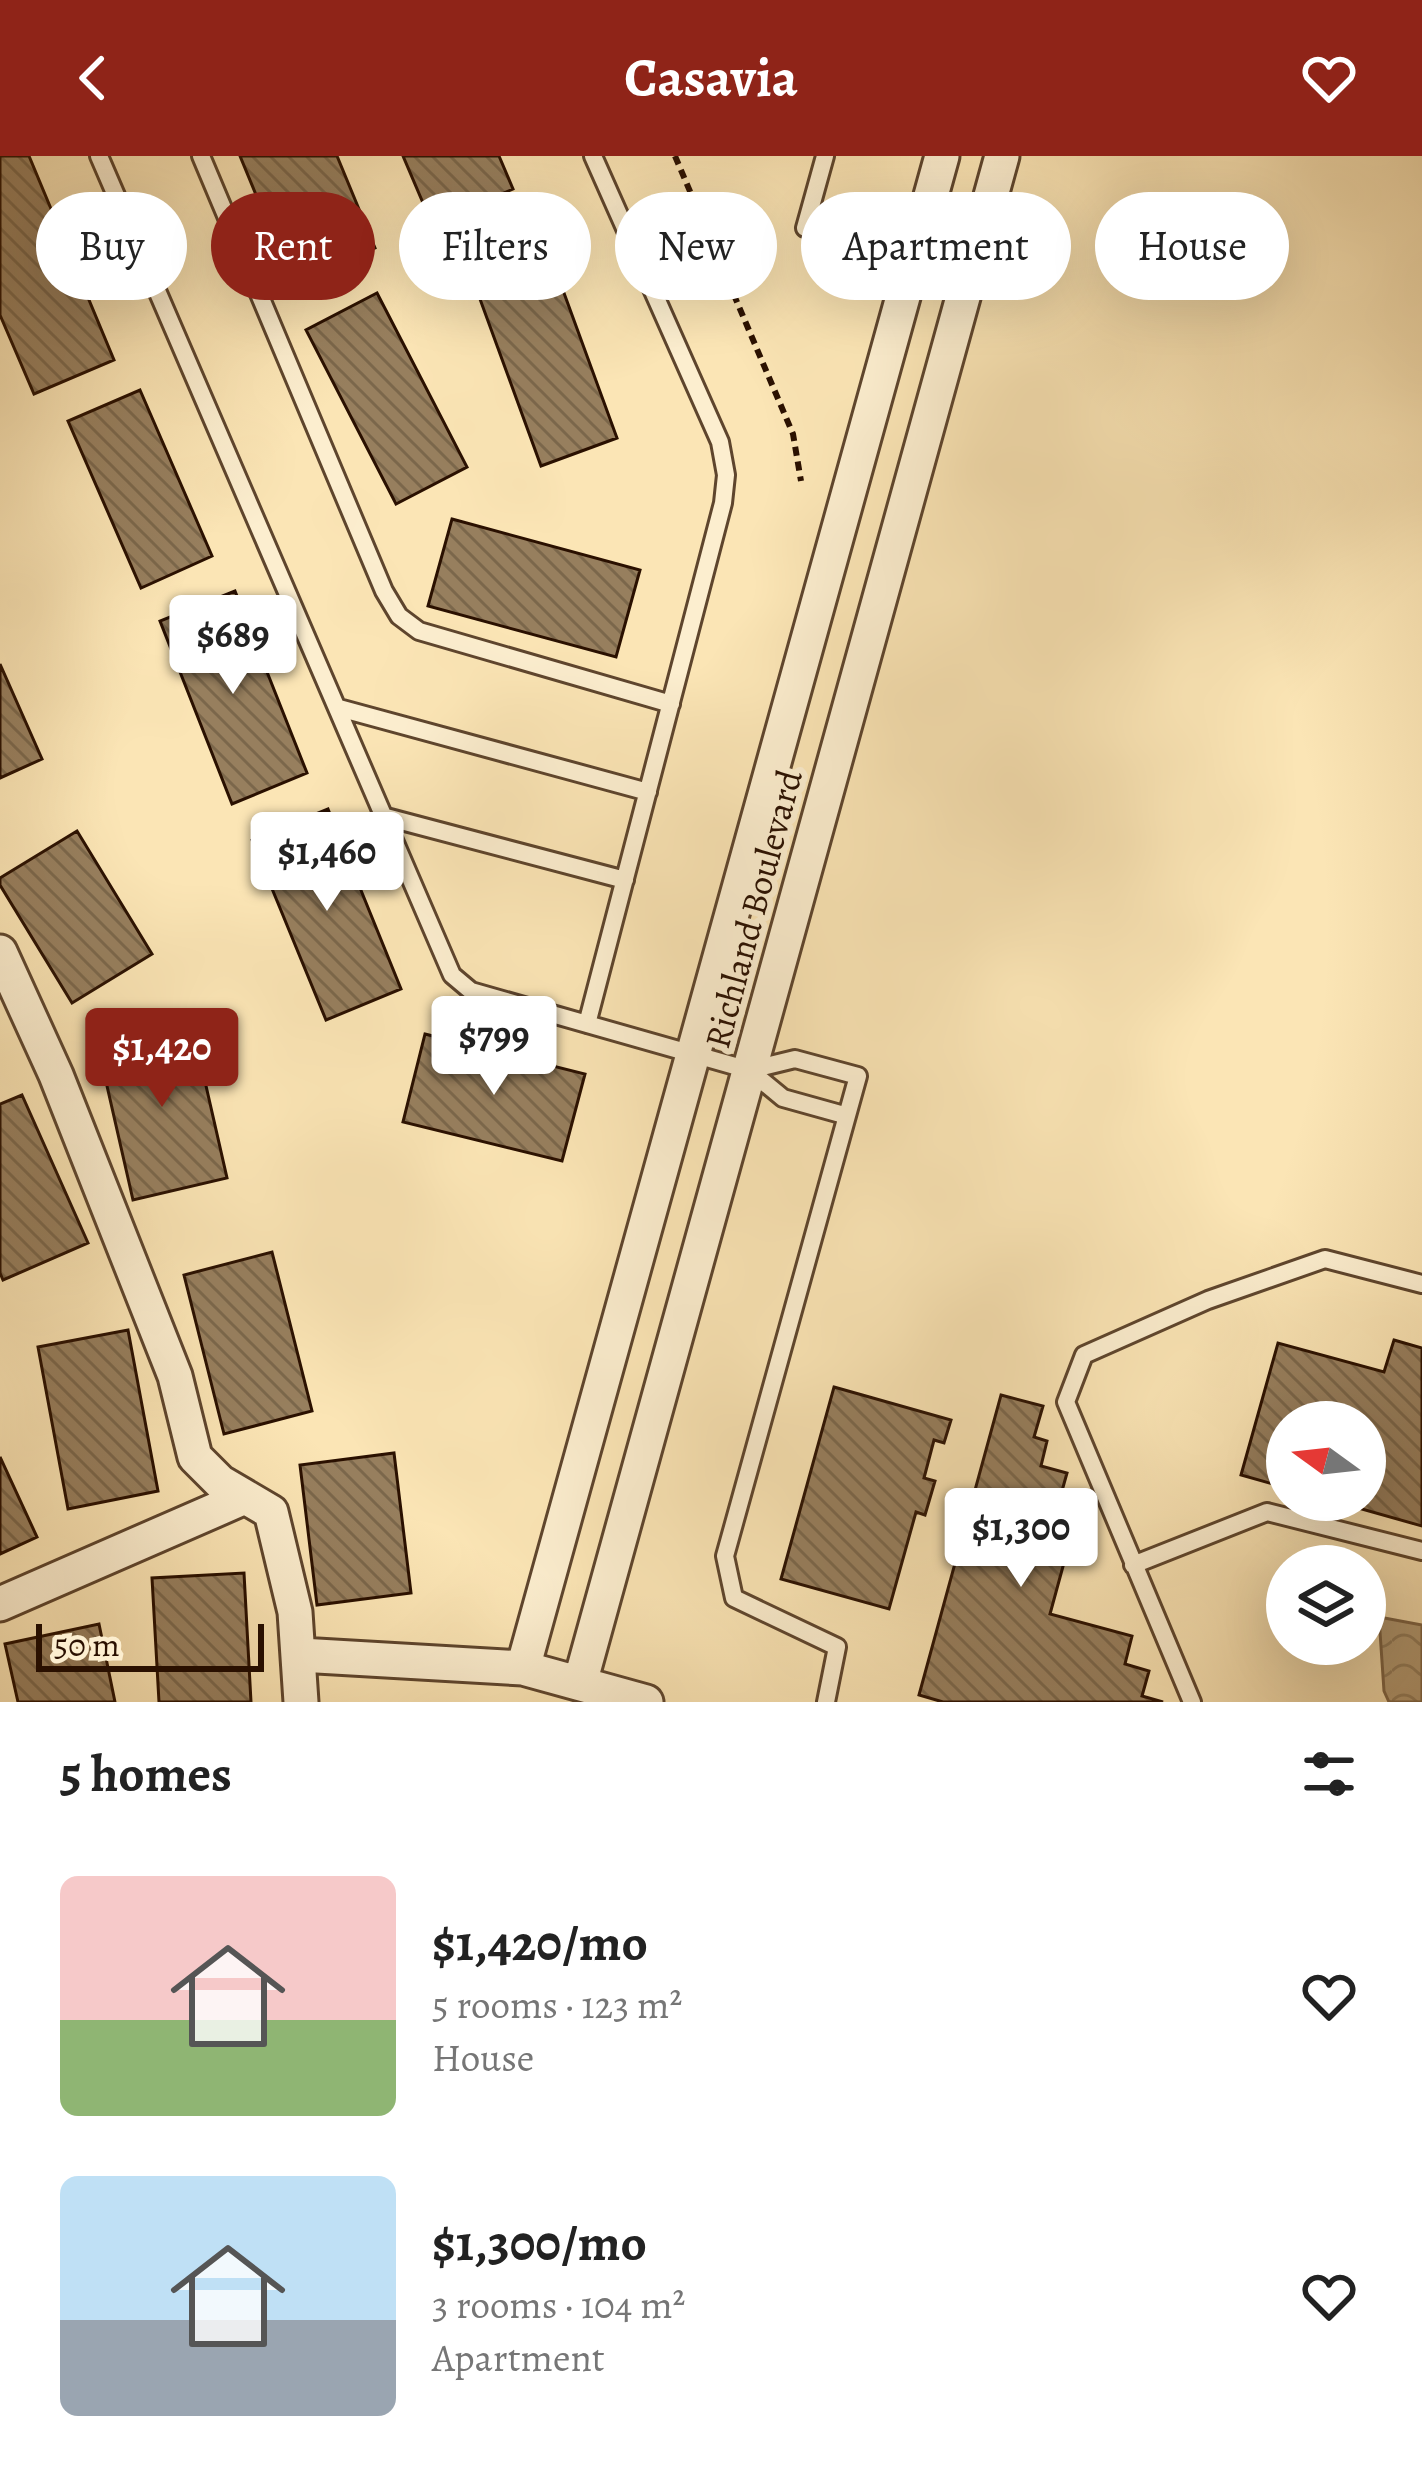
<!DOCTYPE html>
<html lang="en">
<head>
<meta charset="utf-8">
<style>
	body { margin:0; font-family:Alegreya,serif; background:#f6f6f6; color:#222; height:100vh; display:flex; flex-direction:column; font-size:45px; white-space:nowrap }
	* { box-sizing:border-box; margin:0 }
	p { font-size:39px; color:#767676 }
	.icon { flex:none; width:66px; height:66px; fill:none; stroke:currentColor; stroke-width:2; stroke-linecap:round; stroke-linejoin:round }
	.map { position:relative; height:1546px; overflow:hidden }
	.sheet { display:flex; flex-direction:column; background:#fff; flex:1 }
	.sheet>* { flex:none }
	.hud { position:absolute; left:36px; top:36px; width:1350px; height:108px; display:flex; gap:24px }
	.needle { width:78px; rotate:285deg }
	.fabs { position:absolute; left:1266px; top:1245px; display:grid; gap:24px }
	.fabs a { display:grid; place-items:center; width:120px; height:120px; border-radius:50%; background:#fff; box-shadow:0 12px 48px #0002; font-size:60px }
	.scale { position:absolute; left:36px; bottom:30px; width:228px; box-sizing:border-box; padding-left:12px; border:6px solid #2a1000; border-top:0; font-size:33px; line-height:42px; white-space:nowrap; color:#2a1000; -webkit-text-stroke:9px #fceecf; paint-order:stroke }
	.price { position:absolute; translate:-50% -102px; padding:0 27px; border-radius:12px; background:#fff; color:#222; font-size:39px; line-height:78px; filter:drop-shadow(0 3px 6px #0008) }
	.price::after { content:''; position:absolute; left:50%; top:72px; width:36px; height:27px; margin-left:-18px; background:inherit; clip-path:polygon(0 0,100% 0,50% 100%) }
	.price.current { background:#8f2418; color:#fff }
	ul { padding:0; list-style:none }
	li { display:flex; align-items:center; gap:36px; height:300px; padding:0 60px }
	li span { display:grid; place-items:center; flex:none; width:336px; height:240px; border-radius:18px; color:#555 }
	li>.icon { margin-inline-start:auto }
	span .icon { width:144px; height:144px; fill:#fffc; stroke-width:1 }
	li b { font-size:51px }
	h2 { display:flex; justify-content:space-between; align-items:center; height:144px; padding:0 60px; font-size:51px }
	.chip { padding:0 42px; border-radius:54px; background:#fff; box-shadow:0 12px 48px #0002; font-size:42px; line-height:108px }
	.chip.current { background:#8f2418; color:#fff }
	header { display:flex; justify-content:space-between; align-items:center; height:156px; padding:0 60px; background:#8f2418; color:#fff; font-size:54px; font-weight:700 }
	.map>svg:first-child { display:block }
	.water { fill:url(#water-waves); stroke:#7d6547; stroke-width:3 }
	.building { fill:url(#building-back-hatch); stroke:#2a1000; stroke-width:3 }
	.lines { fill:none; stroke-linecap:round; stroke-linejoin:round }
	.lane-casing { stroke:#5e452d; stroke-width:22 }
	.street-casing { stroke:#5e452d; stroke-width:39 }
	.path { stroke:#2a1000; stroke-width:6; stroke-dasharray:9 6; stroke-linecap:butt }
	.lane { stroke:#fceecf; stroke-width:16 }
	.street { stroke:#fceecf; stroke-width:33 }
	.labels { text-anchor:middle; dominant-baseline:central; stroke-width:12; stroke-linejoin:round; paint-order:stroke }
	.street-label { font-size:36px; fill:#2a1000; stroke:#fceecf }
</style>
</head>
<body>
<header><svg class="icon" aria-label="back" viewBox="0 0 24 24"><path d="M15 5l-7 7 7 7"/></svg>Casavia<svg class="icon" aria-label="heart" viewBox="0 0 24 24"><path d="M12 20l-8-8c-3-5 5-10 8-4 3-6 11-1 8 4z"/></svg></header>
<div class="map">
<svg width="1422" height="1546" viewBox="0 0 1422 1546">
	<defs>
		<pattern id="water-waves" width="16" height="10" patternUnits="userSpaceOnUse" patternTransform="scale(3)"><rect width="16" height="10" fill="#b49d77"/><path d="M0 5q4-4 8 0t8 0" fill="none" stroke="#937f5f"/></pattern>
		<pattern id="building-back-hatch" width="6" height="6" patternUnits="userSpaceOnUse" patternTransform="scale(3)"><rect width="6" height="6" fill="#977f5e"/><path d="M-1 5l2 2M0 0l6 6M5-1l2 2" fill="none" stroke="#7b674b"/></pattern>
	</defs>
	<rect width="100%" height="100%" fill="#fbe5b5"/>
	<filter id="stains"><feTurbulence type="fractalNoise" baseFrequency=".00167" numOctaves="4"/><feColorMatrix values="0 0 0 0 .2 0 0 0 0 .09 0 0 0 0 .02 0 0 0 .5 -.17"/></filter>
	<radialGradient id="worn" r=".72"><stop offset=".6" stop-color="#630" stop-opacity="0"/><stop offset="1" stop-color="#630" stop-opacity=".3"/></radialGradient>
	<path class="water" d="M1379 1461 1422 1469V1546H1389L1384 1535Z"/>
	<path class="building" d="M0 0H29L114 204 34 238 0 159Z
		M240 0H337L375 92 292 126Z
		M403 0H499L513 33 432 68Z
		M549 96 617 282 541 310 473 124Z
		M377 137 467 311 396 348 306 174Z
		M140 234 212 400 141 432 68 265Z
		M452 363 640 414 616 501 428 450Z
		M235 435 307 617 232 648 160 465Z
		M0 508 42 603 0 622Z
		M328 653 401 833 326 864 252 684Z
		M77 675 152 798 72 847 0 729V722Z
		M191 864 227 1022 133 1044 97 886Z
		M425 878 585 918 562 1005 403 966Z
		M22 939 88 1087 3 1124 0 1117V948Z
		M272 1096 312 1255 224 1278 184 1119Z
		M128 1174 158 1335 68 1353 38 1191Z
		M1394 1184 1422 1192V1370L1330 1344H1365V1266H1287V1332L1241 1319 1278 1187 1384 1216Z
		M834 1231 951 1264 944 1287 934 1284 924 1322 935 1325 925 1359 916 1356 889 1453 781 1423Z
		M1001 1239 1043 1250 1034 1281 1047 1285 1041 1310 1067 1317 1060 1342 1080 1348 1050 1458 1132 1480 1125 1508 1149 1515 1142 1540 1163 1546H943L919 1539Z
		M394 1297 411 1437 317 1449 300 1309Z
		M0 1301 37 1381 0 1398Z
		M244 1417 251 1546H159L152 1422Z
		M99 1468 115 1546H18L5 1488Z"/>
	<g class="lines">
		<defs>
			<path id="lane" d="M99 0 452 819 471 835 749 914 783 942 844 959
				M201 0 384 435 399 460 419 475 671 548
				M805 72 825 0
				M339 552 648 636
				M386 661 625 724
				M587 868 723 347 726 319 720 286 593 0
				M750 914 795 903 858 920 725 1400 734 1442 837 1491 826 1546
				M1133 1409 1267 1356 1422 1395
				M1192 1546 1066 1246 1084 1199 1208 1144 1325 1103 1422 1128"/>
			<path id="street" d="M0 796 56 919 175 1220 195 1301 220 1326 271 1356 295 1456 301 1546
				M0 1448 245 1341
				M300 1499 523 1512 646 1546
				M523 1512 942 0
				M580 1527 1002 0"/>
		</defs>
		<use href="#lane" class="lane-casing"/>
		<use href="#street" class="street-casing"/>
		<path class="path" d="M675 0 793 278 801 325"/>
		<use href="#lane" class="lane"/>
		<use href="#street" class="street"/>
	</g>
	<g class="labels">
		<g class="street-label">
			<text transform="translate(753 753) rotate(-75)">Richland Boulevard</text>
		</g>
	</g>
	<rect width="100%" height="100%" filter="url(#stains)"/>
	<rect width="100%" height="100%" fill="url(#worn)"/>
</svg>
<div class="fabs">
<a><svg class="needle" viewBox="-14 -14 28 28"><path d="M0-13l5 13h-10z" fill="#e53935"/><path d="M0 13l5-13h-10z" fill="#767676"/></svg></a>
<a><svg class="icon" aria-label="layers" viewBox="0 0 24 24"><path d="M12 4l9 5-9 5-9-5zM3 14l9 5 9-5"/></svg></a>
</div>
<div class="scale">50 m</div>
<b class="price" style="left:233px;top:541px">$689</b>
<b class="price" style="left:327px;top:758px">$1,460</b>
<b class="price" style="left:494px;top:942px">$799</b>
<b class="price current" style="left:162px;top:954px">$1,420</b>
<b class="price" style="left:1021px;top:1434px">$1,300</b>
<div class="hud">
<a class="chip">Buy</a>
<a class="chip current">Rent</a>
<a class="chip">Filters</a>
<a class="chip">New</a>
<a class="chip">Apartment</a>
<a class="chip">House</a>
</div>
</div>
<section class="sheet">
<h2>5 homes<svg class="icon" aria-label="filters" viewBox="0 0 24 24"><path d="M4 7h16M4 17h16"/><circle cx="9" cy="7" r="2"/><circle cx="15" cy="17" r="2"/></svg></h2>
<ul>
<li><span style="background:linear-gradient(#f6c9c9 60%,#8fb573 0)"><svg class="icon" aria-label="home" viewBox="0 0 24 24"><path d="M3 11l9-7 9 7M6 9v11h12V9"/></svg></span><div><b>$1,420/mo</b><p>5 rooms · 123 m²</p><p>House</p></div><svg class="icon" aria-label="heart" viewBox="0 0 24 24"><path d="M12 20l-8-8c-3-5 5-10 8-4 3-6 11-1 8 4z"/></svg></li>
<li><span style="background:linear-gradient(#bfe0f5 60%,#9aa5b1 0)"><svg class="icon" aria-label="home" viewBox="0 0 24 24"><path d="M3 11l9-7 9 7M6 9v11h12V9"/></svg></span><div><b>$1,300/mo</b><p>3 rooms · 104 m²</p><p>Apartment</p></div><svg class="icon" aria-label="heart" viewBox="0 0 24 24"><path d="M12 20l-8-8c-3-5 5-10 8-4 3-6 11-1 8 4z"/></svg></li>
</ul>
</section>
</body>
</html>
